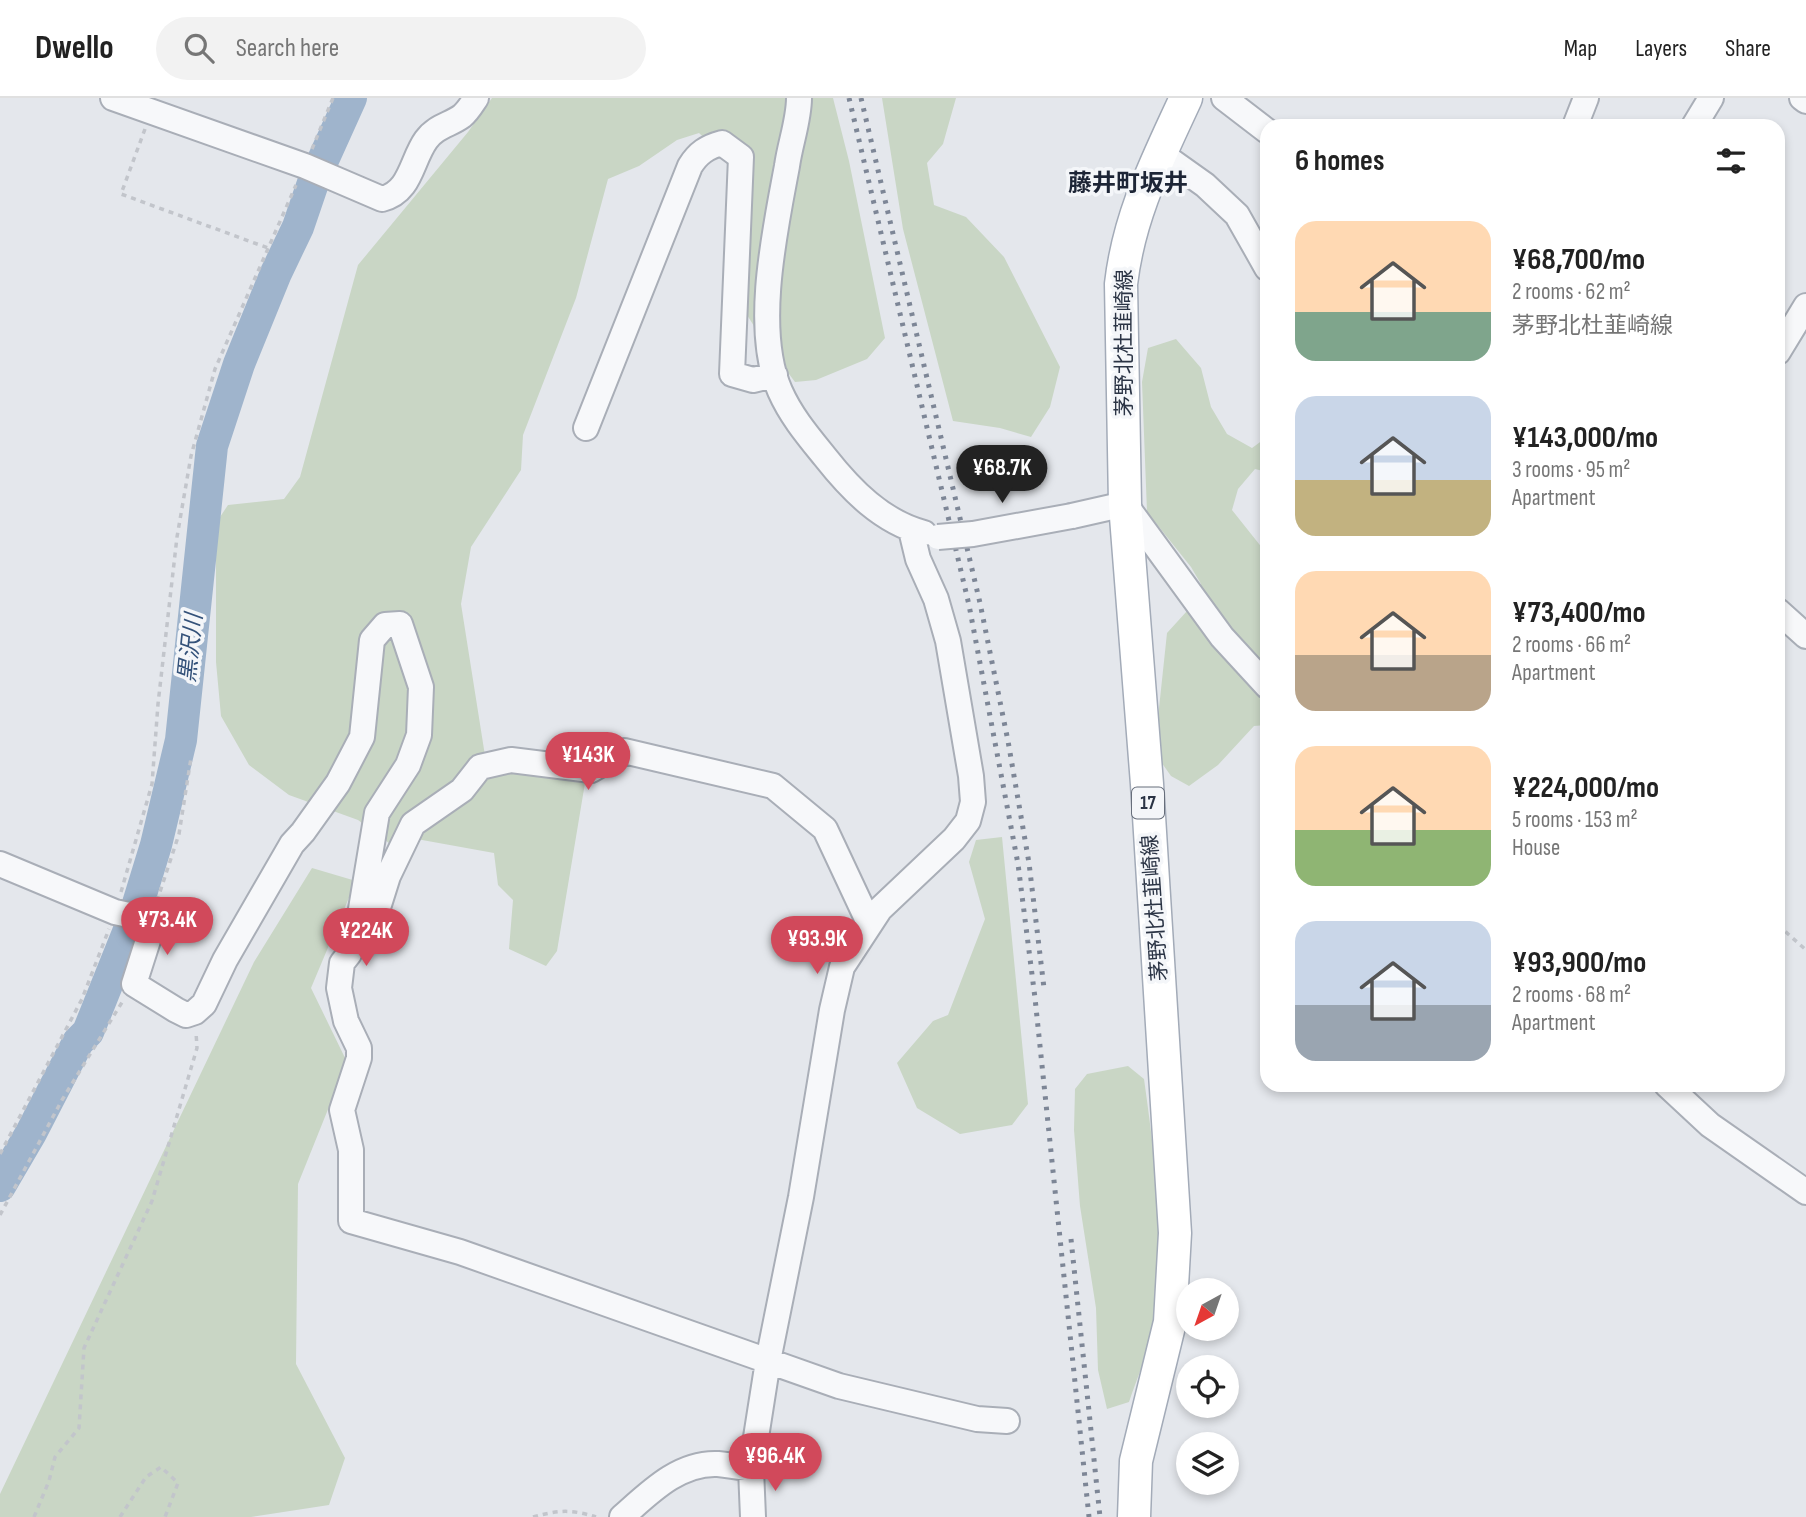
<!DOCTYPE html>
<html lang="en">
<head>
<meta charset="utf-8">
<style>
	body { margin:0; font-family:"Sofia Sans Condensed","Noto Sans JP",sans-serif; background:#f2f2f2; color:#222; height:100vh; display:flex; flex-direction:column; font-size:26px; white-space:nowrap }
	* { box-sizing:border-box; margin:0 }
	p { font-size:23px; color:#767676 }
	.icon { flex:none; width:38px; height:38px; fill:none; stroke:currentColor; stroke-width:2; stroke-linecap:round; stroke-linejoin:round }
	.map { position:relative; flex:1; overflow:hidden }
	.side { position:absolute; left:1260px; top:21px; width:525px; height:973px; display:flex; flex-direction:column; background:#fff; border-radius:21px; box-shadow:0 4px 10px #0003 }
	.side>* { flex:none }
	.needle { width:46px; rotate:220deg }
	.tools { position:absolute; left:1176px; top:1180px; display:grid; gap:14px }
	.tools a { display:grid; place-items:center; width:63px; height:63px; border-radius:50%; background:#fff; box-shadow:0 4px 10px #0003; font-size:35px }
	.price { position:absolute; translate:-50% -60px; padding:0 16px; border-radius:24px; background:#d1495b; color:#fff; font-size:23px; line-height:46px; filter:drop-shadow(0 2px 4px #0008) }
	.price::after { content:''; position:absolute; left:50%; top:42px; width:21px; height:16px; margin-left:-10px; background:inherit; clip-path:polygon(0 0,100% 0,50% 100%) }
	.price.selected { background:#222; color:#fff }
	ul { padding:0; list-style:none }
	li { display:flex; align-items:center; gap:21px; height:175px; padding:0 35px }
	li span { display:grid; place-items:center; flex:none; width:196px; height:140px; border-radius:21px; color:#555 }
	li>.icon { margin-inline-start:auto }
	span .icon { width:84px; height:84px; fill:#fffc; stroke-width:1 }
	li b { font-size:30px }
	h2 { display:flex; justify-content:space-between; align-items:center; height:84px; padding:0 35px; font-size:30px }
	header { display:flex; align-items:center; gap:42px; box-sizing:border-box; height:98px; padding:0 35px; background:#fff; border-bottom:2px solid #e0e0e0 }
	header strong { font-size:33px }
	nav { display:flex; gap:38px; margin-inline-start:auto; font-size:24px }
	.search { width:490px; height:63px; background:#f2f2f2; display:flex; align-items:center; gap:18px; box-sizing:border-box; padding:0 24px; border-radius:38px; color:#767676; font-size:26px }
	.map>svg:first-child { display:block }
	.green { fill:#c9d6c5 }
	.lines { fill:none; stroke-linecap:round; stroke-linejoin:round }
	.river { stroke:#9fb4cc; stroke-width:32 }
	.minor-casing { stroke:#a9aeb7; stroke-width:28 }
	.major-casing { stroke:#a3abb8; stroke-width:35 }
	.path { stroke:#c2c5cb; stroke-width:3.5; stroke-dasharray:5 5; stroke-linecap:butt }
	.minor { stroke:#f7f8fa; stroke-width:24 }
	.major { stroke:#fff; stroke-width:32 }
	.rail { stroke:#7d8696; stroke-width:5; stroke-dasharray:3.5 7; stroke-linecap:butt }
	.minor-bridge-casing { stroke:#a9aeb7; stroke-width:28; stroke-linecap:butt }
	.minor-bridge { stroke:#f7f8fa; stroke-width:24 }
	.labels { text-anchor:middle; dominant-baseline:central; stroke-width:7; stroke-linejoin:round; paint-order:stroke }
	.shield { fill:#f4f6f9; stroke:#676e7b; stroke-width:2 }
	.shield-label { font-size:19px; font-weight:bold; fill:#2b3445 }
	.street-label { font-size:21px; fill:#2b3445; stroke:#f4f6f9 }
	.water-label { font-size:23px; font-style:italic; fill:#34527a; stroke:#f4f6f9 }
	.quarter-label { font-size:24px; font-weight:bold; fill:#1d2536; stroke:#f4f6f9 }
</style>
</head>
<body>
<header>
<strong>Dwello</strong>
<div class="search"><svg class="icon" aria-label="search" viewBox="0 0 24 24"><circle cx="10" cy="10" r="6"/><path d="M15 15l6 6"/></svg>Search here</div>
<nav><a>Map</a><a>Layers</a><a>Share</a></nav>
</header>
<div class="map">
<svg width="1806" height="1419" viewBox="0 0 1806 1419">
	<rect width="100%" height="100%" fill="#e4e7ec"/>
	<path class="green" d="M492 0H833L849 63 885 240 867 261 816 282 795 284 759 236 732 193V77L723 58 699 35 677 42 639 68 608 81 576 200 523 337 521 372 471 449 461 506 486 664 547 669 585 685 557 853 546 868 509 851 513 802 498 787 494 755 411 740 397 751 358 722 289 697 249 667 221 618 216 564V425L228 407 284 401 300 379 358 167 468 34Z
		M882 0H956L943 46 927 65 934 107 966 119 1004 159 1060 269 1050 309 1031 339 1000 330 953 323 903 131Z
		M1176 241 1201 270 1211 309 1227 336 1252 350 1267 339V374L1255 371 1238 391 1232 412 1267 456V627L1254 628 1218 667 1189 688 1171 678 1159 661 1157 629 1167 535 1187 513 1201 486 1191 469 1147 414 1142 284 1148 250Z
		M1002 739 1028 1006 1012 1027 960 1036 917 1010 897 965 933 923 948 917 985 821 969 764 976 742Z
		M312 770 356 783 311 890 347 964 298 1086 296 1266 345 1360 329 1407 251 1419H0V1396L254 864Z
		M1128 968 1144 981C1155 1061 1168 1152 1152 1232 1148 1256 1137 1280 1129 1304L1107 1311 1098 1272 1096 1210 1080 1108 1074 1032 1075 991 1087 976Z"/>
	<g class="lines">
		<path class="river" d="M0 1088 31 1035 78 944 88 934 133 822 156 747 181 642 212 348 239 266 276 175 298 129 314 82 351 0"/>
		<defs>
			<path id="minor" d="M113 0 305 68 382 101C411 94 411 63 426 42 436 28 450 27 462 18 468 13 472 6 476 0
				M799 0C799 22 790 46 787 68 775 132 753 232 780 293 791 318 808 338 825 359 851 392 882 424 924 435
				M1224 0 1267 33
				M1802 0 1806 3
				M1575 28 1586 0
				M1694 28 1711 0
				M1160 55 1205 87 1237 117 1267 170
				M1778 254 1806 208
				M586 330 690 68C698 55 707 49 722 45L741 59 732 276 753 282 775 277
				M1072 418 1125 406 1222 539 1267 588
				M1778 513 1806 538
				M0 766 115 814 152 822 150 836 134 886 176 912 186 917 195 914 204 906 225 862 292 746 303 734 338 685 362 639 372 542 385 527 400 526 421 589 419 637 408 667 377 715 359 823 349 856 342 865 339 890 346 923 359 950V960L342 1012 351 1052V1123L460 1154 839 1288 977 1321 1007 1323
				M371 832 388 778 413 726 462 692 480 669 511 662 591 672 624 653 773 688 825 731 869 825
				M1667 987 1710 1027 1806 1094
				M622 1419C649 1395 679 1364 718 1366 729 1367 740 1369 751 1371
				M753 1419 751 1371 768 1263 801 1099 832 912 842 869 880 811 954 741 968 723 973 704 971 678 948 543 936 501 918 461 911 432"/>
			<path id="major" d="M1134 1419 1136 1363 1170 1224 1175 1135 1147 686 1125 406 1121 186C1129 117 1157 63 1186 0"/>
		</defs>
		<use href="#minor" class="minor-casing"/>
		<use href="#major" class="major-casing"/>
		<path class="path" d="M145 31 121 96 268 150
			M312 51 333 0
			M121 794 152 686 158 606 177 439 191 358 215 271 296 87
			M157 803 179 736 191 660
			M1778 827 1806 852
			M0 1056 82 901 109 831
			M0 1117 62 1002 124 901
			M34 1419 49 1383 55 1359 79 1330 84 1250 152 1103 197 950 196 934
			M120 1419 146 1379 161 1369 178 1385 165 1419
			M533 1419C559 1412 570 1411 596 1419"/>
		<use href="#minor" class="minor"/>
		<use href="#major" class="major"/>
		<path class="rail" d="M849 0 969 507 1018 766 1035 900 1089 1419
			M861 0 980 505 1008 643 1029 765 1044 890
			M1071 1141 1100 1419"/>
		<defs>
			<path id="minor-bridge" d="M938 439 973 436 1072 418"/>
		</defs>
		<use href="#minor-bridge" class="minor-bridge-casing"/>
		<use href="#minor-bridge" class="minor-bridge"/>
	</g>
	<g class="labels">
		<rect class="shield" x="1132" y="689.5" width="32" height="31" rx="5"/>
		<g class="shield-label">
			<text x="1148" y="705">17</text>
		</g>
		<g class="street-label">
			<text transform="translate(1124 245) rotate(-90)">茅野北杜韮崎線</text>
			<text transform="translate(1155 810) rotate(-94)">茅野北杜韮崎線</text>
		</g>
		<g class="water-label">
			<text transform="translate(191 550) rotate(-84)">黒沢川</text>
		</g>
		<g class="quarter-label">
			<text x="1128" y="85">藤井町坂井</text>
		</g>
	</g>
</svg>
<div class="tools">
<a><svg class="needle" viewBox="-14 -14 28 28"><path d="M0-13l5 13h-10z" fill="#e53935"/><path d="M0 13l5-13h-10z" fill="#767676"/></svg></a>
<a><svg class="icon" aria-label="locate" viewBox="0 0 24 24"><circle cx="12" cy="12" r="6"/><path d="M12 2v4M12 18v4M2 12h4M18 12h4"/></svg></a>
<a><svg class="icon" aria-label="layers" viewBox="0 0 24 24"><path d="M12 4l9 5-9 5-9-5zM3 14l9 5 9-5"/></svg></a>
</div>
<b class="price selected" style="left:1002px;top:407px">¥68.7K</b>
<b class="price" style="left:588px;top:694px">¥143K</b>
<b class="price" style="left:167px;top:859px">¥73.4K</b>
<b class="price" style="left:366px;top:870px">¥224K</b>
<b class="price" style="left:817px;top:878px">¥93.9K</b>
<b class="price" style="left:775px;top:1395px">¥96.4K</b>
<section class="side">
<h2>6 homes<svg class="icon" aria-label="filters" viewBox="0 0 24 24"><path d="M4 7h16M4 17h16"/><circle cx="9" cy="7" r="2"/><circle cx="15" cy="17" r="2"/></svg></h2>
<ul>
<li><span style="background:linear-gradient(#ffd9b3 65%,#7fa58c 0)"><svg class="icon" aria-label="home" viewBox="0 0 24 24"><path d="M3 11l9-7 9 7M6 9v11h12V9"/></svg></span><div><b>¥68,700/mo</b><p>2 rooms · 62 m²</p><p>茅野北杜韮崎線</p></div></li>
<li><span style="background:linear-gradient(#c9d6e8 60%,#c2b280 0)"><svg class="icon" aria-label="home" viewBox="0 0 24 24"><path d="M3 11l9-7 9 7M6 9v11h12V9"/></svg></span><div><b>¥143,000/mo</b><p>3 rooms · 95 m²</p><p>Apartment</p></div></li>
<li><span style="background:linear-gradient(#ffd9b3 60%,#b9a48a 0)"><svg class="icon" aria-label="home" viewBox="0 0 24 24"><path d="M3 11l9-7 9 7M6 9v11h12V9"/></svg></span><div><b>¥73,400/mo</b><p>2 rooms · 66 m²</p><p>Apartment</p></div></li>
<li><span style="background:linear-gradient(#ffd9b3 60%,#8fb573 0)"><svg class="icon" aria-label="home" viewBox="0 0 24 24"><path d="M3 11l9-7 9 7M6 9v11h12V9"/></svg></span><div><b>¥224,000/mo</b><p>5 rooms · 153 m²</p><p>House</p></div></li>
<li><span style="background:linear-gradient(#c9d6e8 60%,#9aa5b1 0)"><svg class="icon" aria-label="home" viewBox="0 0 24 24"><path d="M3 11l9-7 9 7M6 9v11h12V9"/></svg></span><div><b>¥93,900/mo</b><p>2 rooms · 68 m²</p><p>Apartment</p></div></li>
</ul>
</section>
</div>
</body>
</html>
